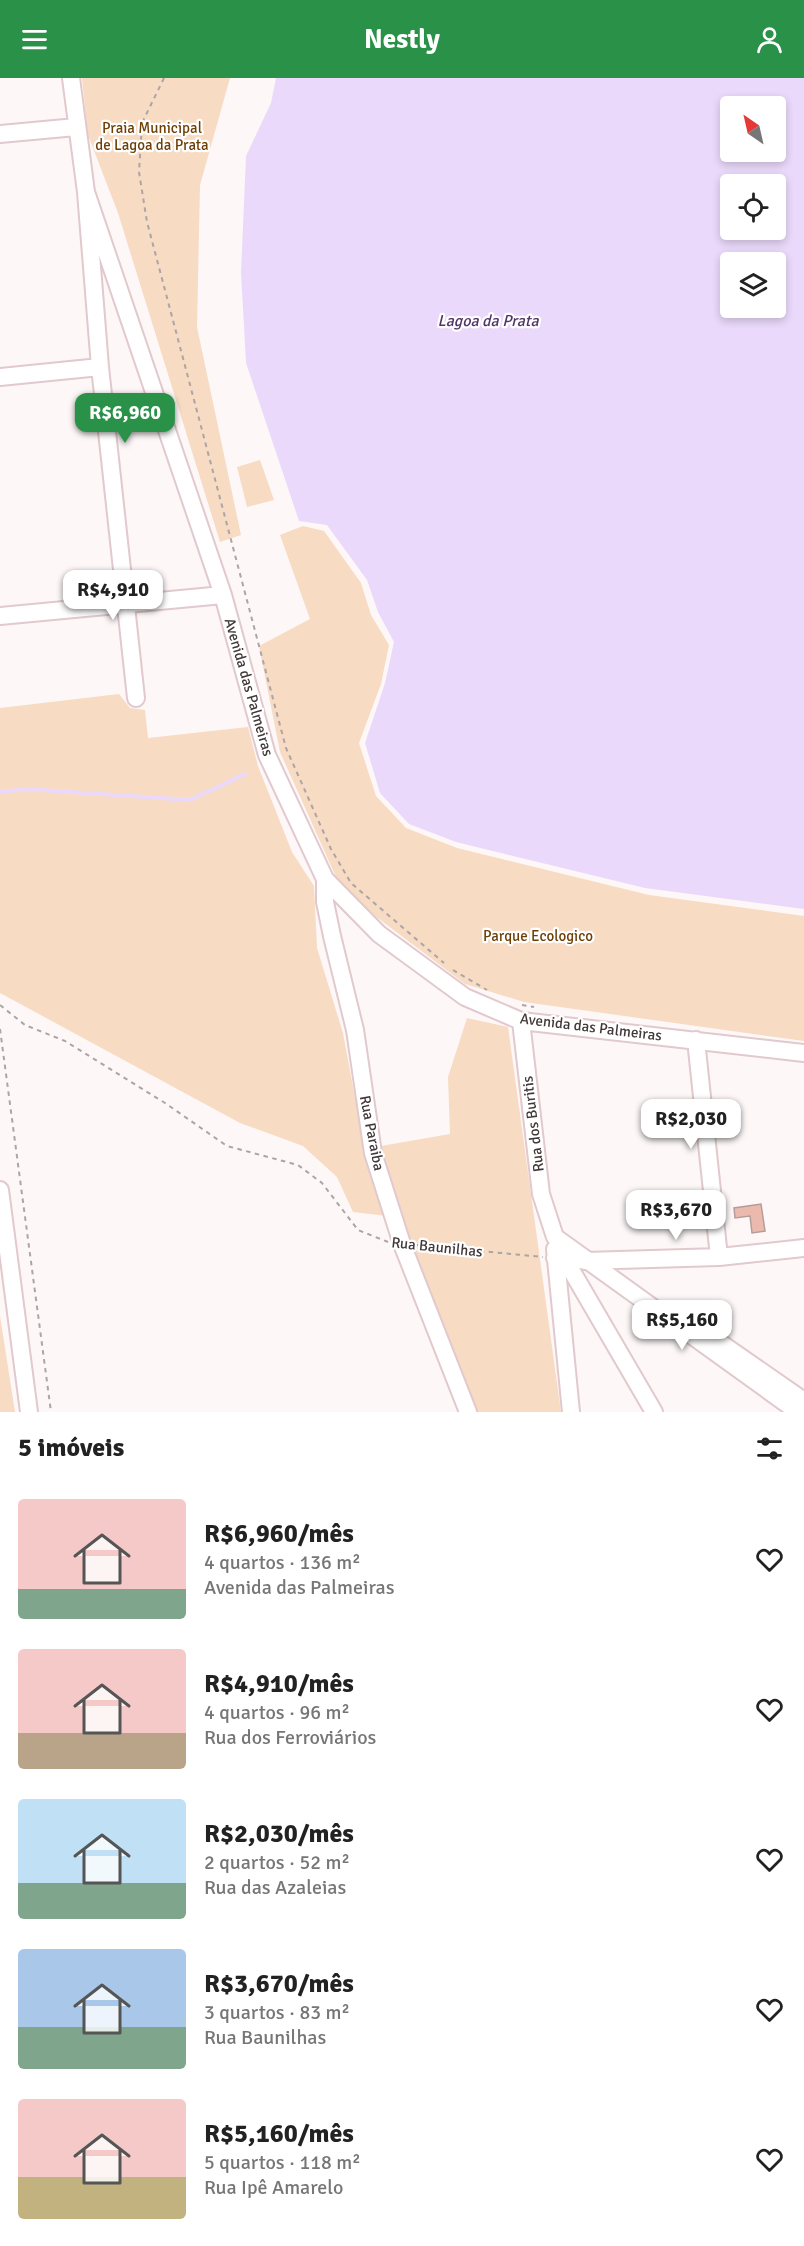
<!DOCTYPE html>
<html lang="pt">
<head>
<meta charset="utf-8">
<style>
	body { margin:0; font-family:Signika,sans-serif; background:#f6f6f6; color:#222; height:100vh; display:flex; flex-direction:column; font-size:22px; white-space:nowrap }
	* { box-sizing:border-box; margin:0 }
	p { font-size:20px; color:#767676 }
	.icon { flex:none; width:33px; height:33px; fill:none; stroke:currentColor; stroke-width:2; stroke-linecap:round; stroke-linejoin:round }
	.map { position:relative; height:1334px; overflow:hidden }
	.details { display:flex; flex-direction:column; background:#fff; flex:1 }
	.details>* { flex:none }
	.needle { width:39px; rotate:326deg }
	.fabs { position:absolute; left:720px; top:18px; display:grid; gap:12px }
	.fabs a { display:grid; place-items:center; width:66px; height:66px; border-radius:6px; background:#fff; box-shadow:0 3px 9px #0003; font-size:30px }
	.price { position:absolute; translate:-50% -51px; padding:0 14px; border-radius:12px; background:#fff; color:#222; font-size:20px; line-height:39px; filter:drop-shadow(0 2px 3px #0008) }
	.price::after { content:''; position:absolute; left:50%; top:36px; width:18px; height:14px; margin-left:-9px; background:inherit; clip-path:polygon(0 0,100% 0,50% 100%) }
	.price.on { background:#299148; color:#fff }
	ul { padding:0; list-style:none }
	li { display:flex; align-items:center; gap:18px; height:150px; padding:0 18px }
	li span { display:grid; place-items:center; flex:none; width:168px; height:120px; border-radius:6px; color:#555 }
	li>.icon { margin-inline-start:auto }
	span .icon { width:72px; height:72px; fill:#fffc; stroke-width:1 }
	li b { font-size:26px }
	h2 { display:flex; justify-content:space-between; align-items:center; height:72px; padding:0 18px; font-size:26px }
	header { display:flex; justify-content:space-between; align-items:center; height:78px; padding:0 18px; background:#299148; color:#fff; font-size:27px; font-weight:800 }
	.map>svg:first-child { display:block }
	.green { fill:#f7dbc3 }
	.water { fill:#ead9fa; fill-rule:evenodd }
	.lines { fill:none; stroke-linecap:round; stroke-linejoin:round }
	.stream { stroke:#ead9fa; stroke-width:4 }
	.building { fill:#ebb9ad; stroke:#b49d98; stroke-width:1.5 }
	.minor-casing { stroke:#e1c9cd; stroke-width:20 }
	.path { stroke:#aca5a6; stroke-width:2; stroke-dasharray:4.5 4.5; stroke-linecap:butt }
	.minor { stroke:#fff; stroke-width:16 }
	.labels { text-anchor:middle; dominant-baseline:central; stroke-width:4.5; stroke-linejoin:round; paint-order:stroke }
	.park-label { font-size:15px; fill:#6d3f07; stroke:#fff }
	.street-label { font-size:15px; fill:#42383a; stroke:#fff }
	.water-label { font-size:16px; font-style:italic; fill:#513568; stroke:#fff }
</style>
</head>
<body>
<header><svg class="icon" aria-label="menu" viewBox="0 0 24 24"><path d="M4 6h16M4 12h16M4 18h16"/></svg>Nestly<svg class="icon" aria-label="person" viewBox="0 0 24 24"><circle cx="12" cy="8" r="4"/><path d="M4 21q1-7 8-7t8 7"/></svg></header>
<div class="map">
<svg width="804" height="1334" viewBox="0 0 804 1334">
	<rect width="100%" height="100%" fill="#fdf7f8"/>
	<path class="green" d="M82 0H230L200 107 197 249 241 457 220 464 118 135 88 57Z
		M260 382 274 422 247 429 237 389Z
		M303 448 324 453 361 505 371 537 389 567 381 606 359 665 376 718 406 750 457 770 649 817 804 838V963L524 924 465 906 362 828 336 799 280 674 259 568 310 541 280 457Z
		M119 616 130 630 145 632 148 660 248 649 258 688 292 774 314 808 317 870 343 955 366 1079 387 1138 353 1134 337 1099 303 1068 240 1045 0 915V630Z
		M467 940 508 949 561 1334H478L412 1174 381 1068 450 1056 448 999Z
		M0 1238 15 1334H0Z"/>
	<path class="water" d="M276 0H804V831L645 810 456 764 409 746 380 715 365 665 385 605 394 564 378 534 367 502 327 447 299 443 246 285 241 194 246 78 271 25ZM730 28H776V74H730ZM730 106H776V152H730ZM730 184H776V230H730Z"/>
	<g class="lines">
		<path class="stream" d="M0 714 26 711 190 722 245 696"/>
	</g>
	<path class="building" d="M761 1126 765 1153 752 1155 750 1138 735 1140 734 1130Z"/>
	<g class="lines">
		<defs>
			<path id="minor" d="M71 0 86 114 100 289 136 620
				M0 56 76 49
				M86 114 223 517 267 677 325 801 379 856 465 919 521 943 804 975
				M0 299 100 289
				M0 538 223 517
				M325 801V824L332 858 355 952 373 1075 402 1166 468 1334
				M521 943 541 1116 555 1159 798 1334
				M696 962 719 1179
				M0 1112 29 1334
				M555 1171 571 1334
				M563 1174V1178L654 1334
				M555 1180 563 1178 585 1183 719 1179 804 1170
				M709 1257 804 1323"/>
		</defs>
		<use href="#minor" class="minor-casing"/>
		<path class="path" d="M164 0 142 45 139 94 147 144 286 670 331 771 351 805 444 885
			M453 892 487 912
			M0 927 25 947 65 963 165 1025 227 1068 298 1087 322 1105 358 1152 388 1164
			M522 927 534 929
			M0 951 51 1334
			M417 1167 543 1179"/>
		<use href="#minor" class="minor"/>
	</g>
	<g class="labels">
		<g class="park-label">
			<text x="152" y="50">Praia Municipal<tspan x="152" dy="17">de Lagoa da Prata</tspan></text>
			<text x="538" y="858">Parque Ecologico</text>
		</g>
		<g class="street-label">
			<text transform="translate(249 609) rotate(74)">Avenida das Palmeiras</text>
			<text transform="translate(591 949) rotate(7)">Avenida das Palmeiras</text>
			<text transform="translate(533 1046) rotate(-97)">Rua dos Buritis</text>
			<text transform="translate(372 1055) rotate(79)">Rua Paraiba</text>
			<text transform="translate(437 1169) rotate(6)">Rua Baunilhas</text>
		</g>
		<g class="water-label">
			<text x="488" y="243">Lagoa da Prata</text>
		</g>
	</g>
</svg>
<div class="fabs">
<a><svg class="needle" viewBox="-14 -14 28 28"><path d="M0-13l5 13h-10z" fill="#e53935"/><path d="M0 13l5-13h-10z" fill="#767676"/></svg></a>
<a><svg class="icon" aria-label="locate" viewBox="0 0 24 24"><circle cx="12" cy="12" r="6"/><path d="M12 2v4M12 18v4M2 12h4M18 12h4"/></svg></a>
<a><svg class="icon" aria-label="layers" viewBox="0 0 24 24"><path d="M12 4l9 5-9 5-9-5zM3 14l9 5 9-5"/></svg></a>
</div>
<b class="price on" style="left:125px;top:366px">R$6,960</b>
<b class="price" style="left:113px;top:543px">R$4,910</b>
<b class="price" style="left:691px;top:1072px">R$2,030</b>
<b class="price" style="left:676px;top:1163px">R$3,670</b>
<b class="price" style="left:682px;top:1273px">R$5,160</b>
</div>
<section class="details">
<h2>5 imóveis<svg class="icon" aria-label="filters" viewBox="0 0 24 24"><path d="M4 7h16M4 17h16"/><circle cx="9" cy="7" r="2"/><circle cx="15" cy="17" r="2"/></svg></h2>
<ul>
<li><span style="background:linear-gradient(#f6c9c9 75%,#7fa58c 0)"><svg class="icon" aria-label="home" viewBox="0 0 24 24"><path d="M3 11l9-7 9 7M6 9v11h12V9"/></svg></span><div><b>R$6,960/mês</b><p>4 quartos · 136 m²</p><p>Avenida das Palmeiras</p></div><svg class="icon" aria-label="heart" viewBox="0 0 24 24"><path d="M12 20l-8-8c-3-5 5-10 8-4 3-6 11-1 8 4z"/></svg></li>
<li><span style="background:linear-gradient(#f6c9c9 70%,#b9a48a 0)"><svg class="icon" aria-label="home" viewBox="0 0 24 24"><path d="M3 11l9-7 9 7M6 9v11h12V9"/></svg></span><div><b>R$4,910/mês</b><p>4 quartos · 96 m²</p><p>Rua dos Ferroviários</p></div><svg class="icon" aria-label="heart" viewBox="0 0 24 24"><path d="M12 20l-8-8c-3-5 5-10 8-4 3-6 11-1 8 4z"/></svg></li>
<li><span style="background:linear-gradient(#bfe0f5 70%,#7fa58c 0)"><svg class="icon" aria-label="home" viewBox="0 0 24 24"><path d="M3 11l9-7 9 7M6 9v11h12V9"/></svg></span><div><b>R$2,030/mês</b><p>2 quartos · 52 m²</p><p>Rua das Azaleias</p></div><svg class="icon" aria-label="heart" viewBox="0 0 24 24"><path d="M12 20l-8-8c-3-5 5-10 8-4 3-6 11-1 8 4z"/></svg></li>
<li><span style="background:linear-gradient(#a9c7e8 65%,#7fa58c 0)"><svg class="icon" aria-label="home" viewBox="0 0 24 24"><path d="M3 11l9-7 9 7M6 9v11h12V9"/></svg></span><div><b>R$3,670/mês</b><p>3 quartos · 83 m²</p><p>Rua Baunilhas</p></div><svg class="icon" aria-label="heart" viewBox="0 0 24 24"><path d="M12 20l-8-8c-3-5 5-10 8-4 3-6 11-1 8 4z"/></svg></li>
<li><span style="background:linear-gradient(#f6c9c9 65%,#c2b280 0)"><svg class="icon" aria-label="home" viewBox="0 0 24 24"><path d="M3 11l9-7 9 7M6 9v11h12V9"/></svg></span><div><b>R$5,160/mês</b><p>5 quartos · 118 m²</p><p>Rua Ipê Amarelo</p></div><svg class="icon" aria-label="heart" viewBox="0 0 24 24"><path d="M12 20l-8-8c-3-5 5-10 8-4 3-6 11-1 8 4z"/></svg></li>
</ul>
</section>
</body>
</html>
